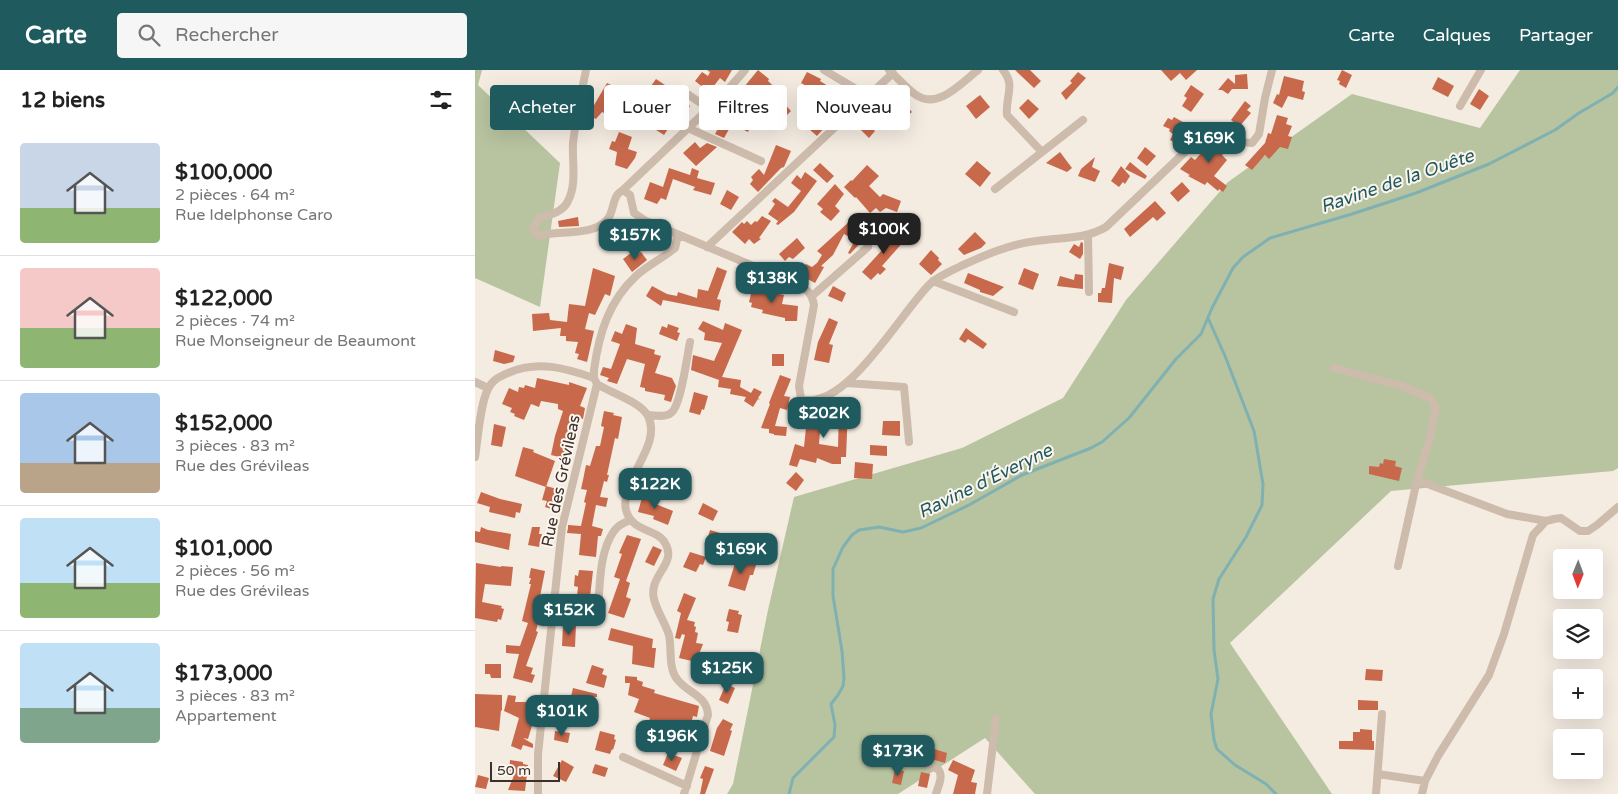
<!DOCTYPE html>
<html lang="fr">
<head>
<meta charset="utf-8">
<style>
	body { margin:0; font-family:"Varela Round",sans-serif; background:#f6f6f6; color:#222; height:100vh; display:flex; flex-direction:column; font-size:19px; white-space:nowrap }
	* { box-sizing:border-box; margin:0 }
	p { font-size:16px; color:#767676 }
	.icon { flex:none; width:28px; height:28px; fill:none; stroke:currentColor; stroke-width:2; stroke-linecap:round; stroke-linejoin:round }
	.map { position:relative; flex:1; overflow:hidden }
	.drawer { display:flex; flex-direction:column; background:#fff; width:475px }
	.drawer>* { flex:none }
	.hud { position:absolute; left:15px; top:15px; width:475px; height:45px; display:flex; gap:10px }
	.needle { width:32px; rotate:181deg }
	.controls { position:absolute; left:1078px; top:479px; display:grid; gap:10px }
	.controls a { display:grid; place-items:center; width:50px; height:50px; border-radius:5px; background:#fff; box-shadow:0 5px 20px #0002; font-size:25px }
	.scale { position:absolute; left:15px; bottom:12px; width:70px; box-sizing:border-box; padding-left:5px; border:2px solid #3b302b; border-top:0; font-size:14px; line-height:18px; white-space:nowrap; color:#3b302b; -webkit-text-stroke:4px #fbf5ee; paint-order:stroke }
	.price { position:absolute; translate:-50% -42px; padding:0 11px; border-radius:10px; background:#1f5a5e; color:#fff; font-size:16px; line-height:32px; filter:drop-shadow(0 1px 2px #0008) }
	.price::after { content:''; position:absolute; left:50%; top:30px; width:15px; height:11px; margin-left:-8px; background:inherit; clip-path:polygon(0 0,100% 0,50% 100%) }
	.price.on { background:#222; color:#fff }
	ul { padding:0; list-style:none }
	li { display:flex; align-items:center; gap:15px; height:125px; padding:0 20px }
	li+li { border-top:1px solid #e0e0e0 }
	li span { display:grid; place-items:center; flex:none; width:140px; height:100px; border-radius:5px; color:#555 }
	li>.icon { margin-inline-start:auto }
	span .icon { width:60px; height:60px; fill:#fffc; stroke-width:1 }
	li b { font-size:21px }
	h2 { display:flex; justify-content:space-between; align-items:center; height:60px; padding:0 20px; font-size:21px }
	.chip { padding:0 18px; border-radius:5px; background:#fff; box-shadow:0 5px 20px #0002; font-size:18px; line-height:45px }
	.chip.on { background:#1f5a5e; color:#fff }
	header { display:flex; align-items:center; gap:30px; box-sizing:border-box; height:70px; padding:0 25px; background:#1f5a5e; color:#fff }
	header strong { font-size:24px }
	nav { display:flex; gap:28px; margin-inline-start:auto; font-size:18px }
	.search { width:350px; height:45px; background:#f6f6f6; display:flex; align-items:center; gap:12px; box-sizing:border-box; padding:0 18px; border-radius:5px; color:#767676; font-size:19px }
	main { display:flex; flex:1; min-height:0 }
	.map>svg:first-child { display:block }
	.green { fill:#b8c4a0 }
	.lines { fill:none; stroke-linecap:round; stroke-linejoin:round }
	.stream { stroke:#7fb0b2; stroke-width:3 }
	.building { fill:#c8694b }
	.street { stroke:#cdbbac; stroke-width:8 }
	.labels { text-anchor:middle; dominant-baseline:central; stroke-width:4; stroke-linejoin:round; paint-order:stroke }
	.street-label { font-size:16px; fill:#3b302b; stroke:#fbf5ee }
	.water-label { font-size:18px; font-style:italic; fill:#1f5a5e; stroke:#fbf5ee }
</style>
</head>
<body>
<header>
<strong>Carte</strong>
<div class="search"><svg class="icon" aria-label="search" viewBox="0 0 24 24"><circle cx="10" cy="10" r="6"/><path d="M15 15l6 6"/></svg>Rechercher</div>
<nav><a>Carte</a><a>Calques</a><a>Partager</a></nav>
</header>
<main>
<section class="drawer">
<h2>12 biens<svg class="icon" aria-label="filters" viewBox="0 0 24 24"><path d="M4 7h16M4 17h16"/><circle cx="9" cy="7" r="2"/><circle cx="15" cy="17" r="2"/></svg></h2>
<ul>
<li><span style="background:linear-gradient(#c9d6e8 65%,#8fb573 0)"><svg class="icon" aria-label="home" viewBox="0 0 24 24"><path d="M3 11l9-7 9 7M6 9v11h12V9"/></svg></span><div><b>$100,000</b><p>2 pièces · 64 m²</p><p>Rue Idelphonse Caro</p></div></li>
<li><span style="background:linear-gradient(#f6c9c9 60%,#8fb573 0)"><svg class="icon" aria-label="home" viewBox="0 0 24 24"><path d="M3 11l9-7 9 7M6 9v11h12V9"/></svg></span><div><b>$122,000</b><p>2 pièces · 74 m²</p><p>Rue Monseigneur de Beaumont</p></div></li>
<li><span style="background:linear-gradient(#a9c7e8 70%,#b9a48a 0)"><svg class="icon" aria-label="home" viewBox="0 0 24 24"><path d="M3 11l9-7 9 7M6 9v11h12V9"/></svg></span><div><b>$152,000</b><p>3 pièces · 83 m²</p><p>Rue des Grévileas</p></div></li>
<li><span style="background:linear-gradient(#bfe0f5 65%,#8fb573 0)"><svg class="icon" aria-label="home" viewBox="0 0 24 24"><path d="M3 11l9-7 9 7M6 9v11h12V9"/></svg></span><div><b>$101,000</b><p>2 pièces · 56 m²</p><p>Rue des Grévileas</p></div></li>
<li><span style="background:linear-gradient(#bfe0f5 65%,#7fa58c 0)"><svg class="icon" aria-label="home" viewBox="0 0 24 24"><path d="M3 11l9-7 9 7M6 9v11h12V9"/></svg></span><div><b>$173,000</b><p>3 pièces · 83 m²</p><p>Appartement</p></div></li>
</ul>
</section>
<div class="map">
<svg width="1143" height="724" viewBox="0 0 1143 724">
	<rect width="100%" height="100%" fill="#f4ebe1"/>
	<path class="green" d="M0 0H7L3 15 85 93 65 237 0 208Z
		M1045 0H1143V398L1138 401 916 421 755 573 857 724H560L510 668 423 724H252L258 714 293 540 319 427 487 378 588 328 651 230 753 112 877 24 1005 58Z"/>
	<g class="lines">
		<path class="stream" d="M733 248 750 286 779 361 788 414 787 435 771 467 744 509 738 529 739 580 743 609 736 644 739 670 742 679 760 695 791 714 801 724
			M314 724 318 708 359 667 360 655 356 634 363 625 368 616 369 608 367 581 358 526V499L368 477 377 465 384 460 404 457 428 462 446 458 494 435 547 405 616 378 627 372 654 348 701 289 726 264 737 238 758 198 768 187 795 168 877 144 941 123 1014 94 1080 60 1104 43 1138 23 1143 17"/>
	</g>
	<path class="building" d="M232 0H257L250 12 245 8 234 22 220 11 227 2 233 6 235 2Z
		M283 0 294 9 293 11 309 26 306 30 316 41 310 47 302 38 300 41 279 21 277 24 269 17Z
		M540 0H555L566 11 559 18Z
		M686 0H722L711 10 705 3 696 11Z
		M867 0 877 5 871 18 864 14 865 11 862 10Z
		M332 2 346 9 345 11 366 24 359 36 346 28 348 25 326 13Z
		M603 2 611 8 591 30 586 23 597 13 595 11Z
		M772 4 773 19H757L753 24 747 20H743L753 8 760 14V5Z
		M809 6 829 11 827 21 830 22 828 30 813 26 807 38 798 33 802 24 804 25Z
		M963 7 979 16 973 27 957 19Z
		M181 9 193 17 192 19 215 36 207 48 202 45 189 65 178 58 191 37 171 23Z
		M132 13 146 20 137 35 134 33 129 43 127 42 121 49 114 46 116 42H115Z
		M716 15 729 24 716 42 707 36 712 28 709 26Z
		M43 17 69 30 74 19 81 22 78 31 87 32 80 48 38 29Z
		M1004 19 1014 26 1005 40 995 34Z
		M505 25 515 37 501 49 491 36Z
		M422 29 428 36 430 34 437 42 428 50 415 36Z
		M553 29 564 39 554 49 544 38Z
		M250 31 281 45 273 62 257 54 249 68 240 64 244 57 238 54Z
		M770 31 776 36 772 40 776 43 764 57 756 50Z
		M391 43 401 54 397 58 400 61 394 68 384 58 386 55 382 51Z
		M337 45 350 57 342 66 335 60 338 57 331 52Z
		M802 45 813 48 811 54 817 56 813 66 817 67 813 79 805 77 794 89 790 85 777 100 770 95 790 73 793 63 796 64Z
		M699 47 715 56 704 75 695 70 698 64 694 61 695 59 688 56 693 48 697 50Z
		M144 62 157 67 153 79 162 82 160 88 152 99 140 95 142 82 134 79 137 71 140 72Z
		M745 64 755 71 748 79 751 81 747 85 752 90 739 106 752 116 748 122 744 119 743 121 732 112 730 115 713 106 715 105 705 99 716 87 720 90 737 71 739 72Z
		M220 72 225 78 232 73 242 77 221 96 208 83Z
		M301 75 316 81 309 97 306 98 283 122 275 114 278 110 276 107 284 99 289 105Z
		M670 77 681 86 672 96 662 88Z
		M585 82 597 98 592 102 571 93Z
		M620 87 617 97 625 101 620 112 603 106 606 99Z
		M502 91 516 103 505 117 490 104Z
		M655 92 672 106 670 109 650 99Z
		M345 93 359 106 352 113 338 100Z
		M392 95 404 106 394 116 405 127 408 124 426 131 422 142 411 138 405 142 401 138 395 143 381 127 380 128 369 117 376 110 377 111Z
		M646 96 655 106 650 114 648 112 644 117 636 111Z
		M194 98 215 105 217 98 224 101 222 108 240 113 236 125 218 120 220 117 198 109 191 130 186 128 182 134 169 129 175 112 188 117Z
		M330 102 342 111 319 142 303 155 301 154 309 143 303 151 293 144 300 134 297 131 300 128 313 137 326 121 316 113 322 105 326 109Z
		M707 112 715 121 703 132 695 123Z
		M360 114 369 124 360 136 365 141 356 151 345 142 348 139 342 134Z
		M252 120 264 127 256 140 245 134Z
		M680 131 691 143 682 151 678 147 677 148 655 167 649 159Z
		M287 146 296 151 284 168 286 169 279 174 274 169 270 174 257 162 267 152 269 154 272 151 276 155 280 151 282 152Z
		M103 147 104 156 84 157 83 151Z
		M375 151V156L377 154 381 157H386L394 164 375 184 373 183 380 170 369 164 358 185 346 196 349 197 340 213 325 205 331 194 337 197 342 193 347 185 342 181Z
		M419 160 430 170 407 196 411 199 405 205 403 203 396 210 387 202 408 179 405 177Z
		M500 162 511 173 506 178 489 185 483 179Z
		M322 168 330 178 318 189 314 187 310 191 304 184Z
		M606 172 608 173V184L605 189 594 182 599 174 604 177Z
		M456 180 464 188 463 190 467 194 456 205 444 194Z
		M166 182 172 190 157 202 148 189 156 183 160 187Z
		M634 193 649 197 646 210 639 208 637 233 623 232V223H626L627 218H630Z
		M242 197 252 201 242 229 246 230 244 241 188 230 186 236 171 226 177 216 192 224 202 226 203 222 222 228 223 219 233 221Z
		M118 198 140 206 135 226 130 224 120 245 114 243 110 259 119 261 112 292 102 289 104 284 100 283 103 272 91 271V266H85L86 258 58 261 57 244 74 243 75 250 92 252 94 234 110 236Z
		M549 198 564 204 558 220 543 214Z
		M493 203 516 212 529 217 518 226 505 222V220L489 213Z
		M600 204 608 205V219L582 216 585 206 599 210Z
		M279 212 287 214 285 220 309 225 307 234 323 236 322 251H310V248L287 243 288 240 276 237 277 233 274 232Z
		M358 216 371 223 367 232 353 226Z
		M354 248 363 252 354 274 358 275 354 293 339 290 343 272Z
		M228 251 248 260 250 253 267 260 247 307 266 310 265 317 276 323 279 318 287 322 283 328 285 330 283 329 278 337 269 331 271 327 255 324 256 319 243 317 244 310 216 300 218 285 239 291 247 273 229 270 230 263 223 259Z
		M151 254 162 258 160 274 180 280 179 284 186 286 180 303 197 308 201 316 196 332 189 330 190 325 170 321V318L165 317 170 294 152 289 142 314 132 311 134 308 125 305 128 297 136 299 145 274 136 271 140 261 147 264Z
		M193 254 204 258 202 262 205 263 202 271 184 264 187 256 192 258Z
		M491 258 512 274 508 279 493 269 490 273 484 269Z
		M20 280 40 286 38 292 29 294 18 291Z
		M297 284H309V296H297Z
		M305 305 316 309 309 326 315 327 312 340 305 338 300 356 312 357 311 366 299 365V364L294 363V359L286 358 295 334 294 333Z
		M62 308 94 315V312L112 318 105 336 110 338 108 349 100 346 92 369H94L89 388 76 385 80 366 88 341 83 339V334L66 331 64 337 56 334 49 350 39 346 40 344 35 342 37 338 27 334 34 318 43 322 44 317 49 318 50 315 60 318Z
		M219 322 233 326 229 340 227 339 225 345 214 342Z
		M377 327 379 341 373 340 371 387H366V394H357L342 388 341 393 325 389 322 397 314 395 320 374 329 377 332 348 346 349 344 374 363 377 364 339 360 340 358 331Z
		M129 341 139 343 138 345 147 347 143 369 140 368 132 405H134L132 412 129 411 125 427 133 428 131 437 121 435 117 456 128 459 126 466H123L121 487 104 485 106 464 92 463 93 458V455L106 456 111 433 109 432 112 420 106 419 108 410 111 395 115 396 121 376H125L129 357 126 356Z
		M408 351H425V366L407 365Z
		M19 354 31 357 27 377 16 375Z
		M395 375 412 376V386L395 385Z
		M48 377 59 380 58 382 80 391 71 417 40 406Z
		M909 389 921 391 920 396 927 398 924 411 894 404V396L904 397 905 393 908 394Z
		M380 392 398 394 397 409 379 408Z
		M321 402 329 410 321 421 311 413Z
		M71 416 86 420 79 440 70 437 72 431 67 430Z
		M6 422 25 429 47 434 45 443 41 442 40 448 14 442 15 437 2 433Z
		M168 424 180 427 178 433 198 441 193 455 178 449 179 446 163 442Z
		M228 433 243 441 238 451 223 444Z
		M6 457 13 460 36 464 34 480 0 472V461L5 462Z
		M57 457H65L64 464H67L64 477 53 475Z
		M235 460 252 465 251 467 261 470 256 486 247 483 249 476 232 471Z
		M152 465 166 469 151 511 155 513 151 527 156 529 149 548 133 543 145 509 139 507 147 484 144 483Z
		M178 476 187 480 179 496 170 492Z
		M215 482 231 487 228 495 225 494 221 502 208 497Z
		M261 490 281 495 278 505H275L270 521 253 516Z
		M1 493 26 497V496L38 497 36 516 10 514 7 532 27 536 26 538 29 539 26 550 23 549 22 552 0 548Z
		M56 498 70 501 63 537 67 538 61 561 63 562 51 596 58 598 56 604 60 605 57 613 38 608 44 584 31 583V575L45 576 53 553 47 551 54 522 56 514H54L56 508H54Z
		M104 500 118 501 113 544 100 543 103 517 99 516 100 505 103 506Z
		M209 523 221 528 212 550 220 552 219 556 221 557 220 562 223 563 221 573 228 574 221 592 204 588 210 565 207 564 205 569 200 568 206 543 202 541Z
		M254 539 264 541 263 544 267 545 263 563 252 561 254 552 251 551Z
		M88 555H101L100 577 87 576Z
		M136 558 178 569 177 578H181L179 598 157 594 158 576 133 570Z
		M226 590 239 595 235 607 221 602Z
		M10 594H26V608H16L15 604H10Z
		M117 595 129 599 127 604 132 606 129 618 111 613Z
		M891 599 908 600 907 611 890 610Z
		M150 606 162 607V610L168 612 167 616 180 620 179 623 224 636 222 647 218 646 214 662 217 663 216 668H217L213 677 212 676 210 680 195 678 197 675 184 669 185 667 170 661 175 648 159 642 164 629 153 625 155 613H150Z
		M251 614 260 618 253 634 244 630Z
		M98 618 122 624V627H105L102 641 93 639Z
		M0 624 27 625V641L26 640 24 661 0 657Z
		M33 625 41 626 40 632H62L61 649H59L53 669 48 668 58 674V678L48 675 46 680 36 676 44 648 29 641Z
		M883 630 903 631V640H883Z
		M248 649 258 654 255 660 257 661 249 686 235 681 242 658Z
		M885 659 897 660V671H899V680L864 679V671H878V662H885Z
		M80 661 95 663 93 673 79 670Z
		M125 661 140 665 139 669 141 670 138 680 137 679 135 684 120 680Z
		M430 668 442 671 439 686 426 683Z
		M459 679 472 683 470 693 456 689Z
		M193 683 207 688 201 701 188 695Z
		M35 690 48 692V694L53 695 50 721 33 720 40 703H34Z
		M87 690 99 697 91 712 78 706Z
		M478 690 500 700 496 712 502 713 500 724H478L483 705 473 700Z
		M120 694 133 698 130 707 117 703Z
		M230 696 239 699 230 724H225L228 709 225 708Z
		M420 699 429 701 426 715 417 713Z
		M446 702 455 704 452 718 443 716Z
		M3 705 14 708 11 719 0 717Z"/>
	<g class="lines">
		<path class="street" d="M111 0C106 25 101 48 98 73 97 92 102 114 93 131 88 142 75 145 64 148L58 159 63 166C82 160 117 167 132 150 140 141 136 126 148 120L155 125 159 143 171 151 326 216C334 221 337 225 339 235L324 316 326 329C371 343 427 240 456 213 464 206 476 201 486 196 510 185 535 174 561 171 585 167 609 170 631 157L732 61C754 50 757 74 777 73L784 64 790 28 797 0
			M349 0 393 26
			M414 0C423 8 431 18 441 25 463 40 486 13 503 0
			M528 0C541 16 530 26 532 45L567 82
			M205 19 233 38
			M249 24 302 48
			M985 36 1006 0
			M213 58 286 91
			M520 119 608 50
			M148 120 249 24 270 0
			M203 165 200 178C188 188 173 195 161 206 134 231 124 263 119 300V308L122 314C136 323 166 332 173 346 188 376 144 410 151 440 157 463 182 458 190 473 203 494 173 505 179 529 182 542 190 552 194 565 197 578 193 598 202 609 212 623 232 625 233 645L209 724
			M613 165 614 222
			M232 177 418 3
			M458 211 539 242
			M337 226 393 177
			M859 298 927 316 955 328 961 338 954 372 942 410 923 496
			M0 312 13 318
			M372 313 429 317 434 372
			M173 345C180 345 190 348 196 343 206 336 212 286 215 272
			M0 387C3 369 5 334 13 319 17 310 24 307 33 303 63 290 90 298 119 308
			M942 410 1032 444 1071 451
			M123 541C125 515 124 482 139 461 143 455 150 452 156 450
			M148 687 212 716
			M443 692 463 699C469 706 463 716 461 724
			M903 704 950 711
			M63 724V684L87 457 122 314
			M512 724 521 649
			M901 724 907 644
			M947 724 950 711 963 686 1014 605 1029 564 1058 465 1071 451 1079 449 1086 448 1105 461H1113L1122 455 1143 437"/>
	</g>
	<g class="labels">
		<g class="street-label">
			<text transform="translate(86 411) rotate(-78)">Rue des Grévileas</text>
		</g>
		<g class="water-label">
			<text transform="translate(922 111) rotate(-19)">Ravine de la Ouête</text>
			<text transform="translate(510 411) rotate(-26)">Ravine d'Éveryne</text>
		</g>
	</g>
</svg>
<div class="controls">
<a><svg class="needle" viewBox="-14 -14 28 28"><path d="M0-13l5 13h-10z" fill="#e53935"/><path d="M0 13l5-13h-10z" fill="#767676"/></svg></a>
<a><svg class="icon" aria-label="layers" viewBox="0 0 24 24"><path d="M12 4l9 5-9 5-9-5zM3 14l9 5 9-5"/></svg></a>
<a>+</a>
<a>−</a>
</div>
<div class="scale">50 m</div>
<b class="price" style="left:734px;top:94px">$169K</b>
<b class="price on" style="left:409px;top:185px">$100K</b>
<b class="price" style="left:160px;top:191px">$157K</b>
<b class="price" style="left:297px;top:234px">$138K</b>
<b class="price" style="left:349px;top:369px">$202K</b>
<b class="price" style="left:180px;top:440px">$122K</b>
<b class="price" style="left:266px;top:505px">$169K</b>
<b class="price" style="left:94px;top:566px">$152K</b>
<b class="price" style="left:252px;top:624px">$125K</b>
<b class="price" style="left:87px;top:667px">$101K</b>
<b class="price" style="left:197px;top:692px">$196K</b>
<b class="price" style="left:423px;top:707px">$173K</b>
<div class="hud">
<a class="chip on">Acheter</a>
<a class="chip">Louer</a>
<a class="chip">Filtres</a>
<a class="chip">Nouveau</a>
</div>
</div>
</main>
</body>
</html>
